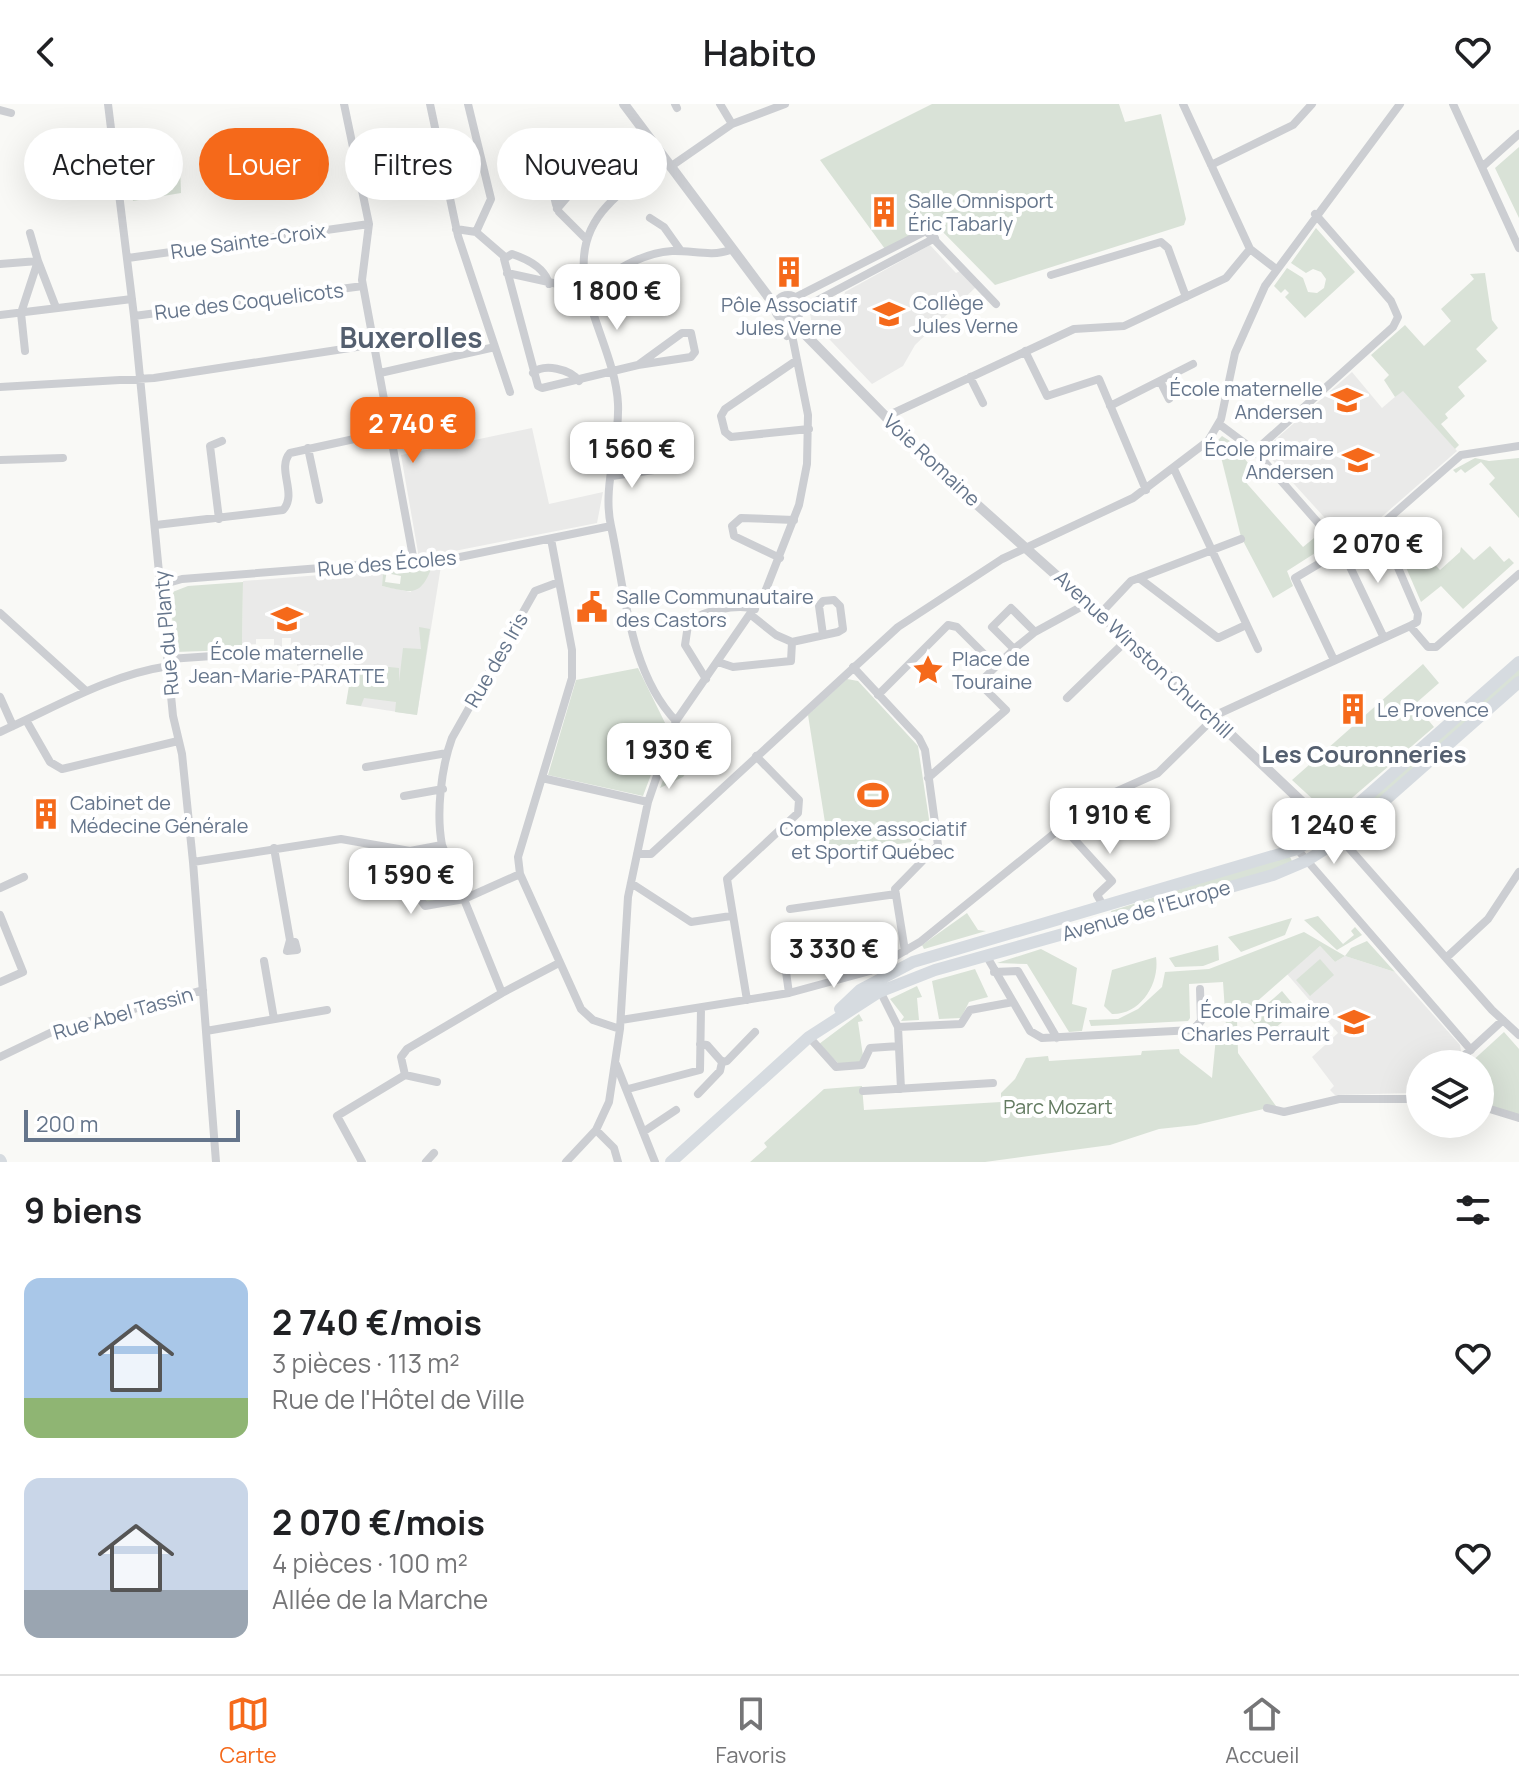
<!DOCTYPE html>
<html lang="fr">
<head>
<meta charset="utf-8">
<style>
	body { margin:0; font-family:Manrope,sans-serif; background:#f2f2f2; color:#202124; height:100vh; display:flex; flex-direction:column; font-size:30px; white-space:nowrap }
	* { box-sizing:border-box; margin:0 }
	p { font-size:26px; color:#757577 }
	.icon { flex:none; width:44px; height:44px; fill:none; stroke:currentColor; stroke-width:2; stroke-linecap:round; stroke-linejoin:round }
	.map { position:relative; height:1058px; overflow:hidden }
	.details { display:flex; flex-direction:column; background:#fff; flex:1 }
	.details>* { flex:none }
	.banner { position:absolute; left:24px; top:24px; width:800px; height:72px; display:flex; gap:16px }
	.fabs { position:absolute; left:1406px; top:946px; display:grid; gap:16px }
	.fabs a { display:grid; place-items:center; width:88px; height:88px; border-radius:50%; background:#fff; box-shadow:0 8px 32px #0002; font-size:40px }
	.scale { position:absolute; left:24px; bottom:20px; width:216px; box-sizing:border-box; padding-left:8px; border:4px solid #65758b; border-top:0; font-size:22px; line-height:28px; white-space:nowrap; color:#65758b; -webkit-text-stroke:6px #fff; paint-order:stroke }
	.price { position:absolute; translate:-50% -68px; padding:0 18px; border-radius:16px; background:#fff; color:#222; font-size:26px; line-height:52px; filter:drop-shadow(0 2px 4px #0008) }
	.price::after { content:''; position:absolute; left:50%; top:48px; width:24px; height:18px; margin-left:-12px; background:inherit; clip-path:polygon(0 0,100% 0,50% 100%) }
	.price.current { background:#f5691a; color:#fff }
	ul { padding:0; list-style:none }
	li { display:flex; align-items:center; gap:24px; height:200px; padding:0 24px }
	li span { display:grid; place-items:center; flex:none; width:224px; height:160px; border-radius:16px; color:#555 }
	li>.icon { margin-inline-start:auto }
	span .icon { width:96px; height:96px; fill:#fffc; stroke-width:1 }
	li b { font-size:34px }
	h2 { display:flex; justify-content:space-between; align-items:center; height:96px; padding:0 24px; font-size:34px }
	.chip { padding:0 28px; border-radius:36px; background:#fff; box-shadow:0 8px 32px #0002; font-size:28px; line-height:72px }
	.chip.current { background:#f5691a; color:#fff }
	header { display:flex; justify-content:space-between; align-items:center; height:104px; padding:0 24px; background:#fff; font-size:36px; font-weight:600 }
	.dock { display:flex; justify-content:space-around; align-items:center; height:112px; border-top:2px solid #e0e0e0; background:#fff; font-size:22px; color:#757577 }
	.dock a { display:grid; justify-items:center; gap:4px }
	.dock .current { color:#f5691a }
	.map>svg:first-child { display:block }
	.built { fill:#eaeae9 }
	.green { fill:#d9e2d7 }
	.lines { fill:none; stroke-linecap:round; stroke-linejoin:round }
	.minor { stroke:#ccced2; stroke-width:8 }
	.tertiary { stroke:#ccced2; stroke-width:10 }
	.secondary { stroke:#d6dbe0; stroke-width:12 }
	.labels { text-anchor:middle; dominant-baseline:central; stroke-width:8; stroke-linejoin:round; paint-order:stroke }
	.poi-label { font-size:20px; fill:#65758b; stroke:#fff; text-anchor:start }
	.street-label { font-size:20px; fill:#65758b; stroke:#fff }
	.park-label { font-size:20px; fill:#637b61; stroke:#fff }
	.quarter-label { font-size:24px; font-weight:bold; fill:#545f6f; stroke:#fff }
	.district-label { font-size:28px; font-weight:bold; fill:#545f6f; stroke:#fff }
</style>
</head>
<body>
<header><svg class="icon" aria-label="back" viewBox="0 0 24 24"><path d="M15 5l-7 7 7 7"/></svg>Habito<svg class="icon" aria-label="heart" viewBox="0 0 24 24"><path d="M12 20l-8-8c-3-5 5-10 8-4 3-6 11-1 8 4z"/></svg></header>
<div class="map">
<svg width="1519" height="1058" viewBox="0 0 1519 1058">
	<rect width="100%" height="100%" fill="#f9f9f6"/>
	<path class="built" d="M930 141 956 169 960 167 976 183 915 241 903 262 872 280 811 216 810 209 820 203 829 212 843 198 845 188Z
		M1352 268 1382 304 1403 286 1457 347 1371 422 1351 434H1343L1266 349 1268 342Z
		M466 320 470 337 532 324 549 400 603 388 597 419 419 454 401 351 442 343 439 325Z
		M441 462 417 611 346 600 355 557H336V553H331L330 559H324L323 563 314 562 313 558 297 562V558L290 557 291 534H282V544H274V535H256V540L242 541 243 477 383 466 382 482 411 488 415 464Z
		M1320 842 1335 858 1345 852 1395 868 1460 941 1461 947 1447 960H1420V982L1411 989 1335 991 1330 986 1334 982 1312 953 1338 929 1287 870Z"/>
	<path class="green" d="M932 0H1119L1125 18 1161 10 1186 115 1184 121 995 181 935 120 885 145 820 56Z
		M1519 43V114L1495 64Z
		M180 59 181 89 133 97 129 70Z
		M1316 124 1355 168 1305 214 1285 193 1289 189 1285 185 1281 189 1274 182 1287 164 1303 174 1308 188 1317 189 1324 184 1326 175 1321 168 1313 165 1306 169 1291 159Z
		M1485 169 1492 216 1498 224 1476 245 1487 257 1458 283 1465 292 1445 310 1448 314 1441 320 1459 341 1455 345 1403 287 1395 293 1384 276 1389 271 1371 251 1405 221 1424 242 1451 217 1441 205 1474 175 1470 170Z
		M642 326 648 359 644 364 618 368 624 327Z
		M1222 332 1244 346 1240 349 1252 364 1242 374 1303 443 1314 434 1323 444 1287 467 1293 482 1273 494 1241 433 1217 337Z
		M1475 354 1489 357 1519 354V414L1489 380 1495 374 1481 358 1465 369 1461 365 1456 369 1453 366Z
		M1490 442 1504 458 1509 454 1514 459 1463 505 1441 482 1421 498 1405 461 1422 447 1440 466 1460 448 1461 443 1474 456Z
		M432 463C420 493 413 489 382 482L383 466H387L385 478 400 480 401 472 391 470 392 466Z
		M243 478 242 541H234V546L175 548 170 489 188 482Z
		M419 523 430 525 417 611 395 608 396 598 364 594 361 602 346 600 351 569H363L366 575 390 578 378 575 380 562 399 564V578L403 544 421 545Z
		M1423 560 1439 579 1415 600 1434 623 1331 712 1292 676Z
		M1519 563V574L1352 721 1347 715Z
		M638 564 668 625 643 692 548 671 576 576Z
		M847 575 858 577 918 642 932 735 830 750 808 611Z
		M680 632 685 634 691 662 683 673 660 684Z
		M441 743 461 794 427 800 422 796 412 748Z
		M1289 751 1293 759 1272 767 1112 810 1111 807Z
		M967 809 978 826 986 827 924 845 922 841Z
		M1318 812 1343 840 1354 831 1351 827 1355 823 1362 831 1337 846 1304 816Z
		M1292 814 1285 831 1241 848 1228 833Z
		M1304 828 1345 852 1351 844 1367 837 1395 868 1345 852 1335 858 1320 842 1237 915 1238 949 1276 1002 1196 1021 1159 1025 1110 1041 985 1058H750L767 1043 764 1039 824 985 862 982 864 1006 1001 998V989L1015 975 1026 954 1048 952 1049 957 1141 951 1142 947 1179 945 1180 949 1212 974 1216 933 1226 922 1223 878 1189 880 1190 914 1188 917 1091 922 1089 916 1118 915 1138 905 1162 883 1165 868 1209 865Z
		M1218 841 1219 856 1203 862 1175 863 1169 854Z
		M1041 845 1077 864 1072 900 1087 904 1082 927 1069 928 1027 860 997 859Z
		M1156 853C1160 879 1141 911 1112 910L1104 902 1112 866Z
		M1320 855 1334 871 1310 892 1296 876Z
		M975 865 988 893 969 898 961 914 939 915 932 877Z
		M917 882 922 893 917 894 919 916 901 917 904 913 890 895Z
		M1282 887 1297 905 1265 933 1250 915Z
		M859 910 863 917 858 918 863 952 860 958 839 960 819 940Z
		M1504 928 1519 945V1012L1480 1000V960H1469Z"/>
	<g class="lines">
		<path class="minor" d="M108 0 134 212 173 612 182 650 193 758 216 1058
			M344 0 369 120 362 176 414 458
			M430 0 458 132 510 288
			M468 0 491 95 476 128
			M675 0 677 4
			M720 0 732 20
			M1183 0 1250 145 1276 165
			M1453 0 1519 144
			M0 6 11 9
			M442 54 479 45
			M666 58C646 72 623 84 607 102 550 163 615 233 618 300 620 341 602 382 611 422 625 486 629 568 676 617
			M1211 61 1293 21 1312 0
			M670 63 732 20 785 0
			M1482 63 1519 30
			M557 105 581 77 577 66 556 73C552 84 554 98 559 108L587 136
			M650 114 664 123 681 147
			M456 125 476 128 505 153
			M128 154 369 120
			M0 160 38 157 55 201
			M507 169 585 186C613 169 639 149 672 147 691 146 712 153 730 146
			M1051 171 1161 138 1168 144 1186 193
			M549 180C545 164 527 155 512 150L504 155 538 282 542 284 638 261 691 253 695 248 691 229H682L638 261
			M796 193 926 127 996 200
			M801 205 935 134
			M0 211 132 195
			M134 212 363 182
			M779 212 787 232
			M25 247 21 209 38 157 30 129
			M1025 247 1047 292 1099 275 1146 386
			M797 256 725 305 721 312 725 328 731 333 809 325
			M380 269 495 243
			M533 269C544 259 570 265 579 277
			M970 273 983 299
			M1160 277 1169 295
			M0 283 154 274 376 240
			M1110 302 1193 260
			M885 313 1074 225 1124 222 1226 174 1250 145
			M1219 320 1255 347 1342 446 1380 422 1461 351 1519 342
			M618 325 642 324 649 365
			M308 344 319 396
			M1255 347 1393 223 1398 213 1391 197 1315 110
			M0 356 63 354
			M1174 365 1258 545
			M612 372 654 366
			M219 415 210 342 222 337
			M156 421 283 406C298 390 276 365 290 349L391 327
			M1380 422 1418 510 1417 518 1410 522
			M551 435 572 546V574L518 753 520 770 581 905 593 916 620 925
			M780 454 734 432 732 422 741 414 794 416
			M1139 474 1218 534 1246 521
			M559 478 535 487 452 634C441 664 436 710 442 741L502 889 559 859
			M161 481 182 475 460 453 611 422
			M0 509 86 587
			M1100 510 1131 477 1241 435
			M751 511 776 531 792 538
			M1035 528 1014 545 992 523 1011 504 1035 528 1088 499
			M169 555 284 547
			M1334 556 1295 474 1342 446 1384 534
			M718 558 733 563 791 557 792 538 838 528 843 525 840 502 834 496 823 497 819 502 823 531
			M853 563 919 634 925 646 938 741 895 785 905 847
			M706 575 685 541 688 521C699 506 738 500 755 505
			M878 591 948 521 957 523 996 562
			M0 593 13 622
			M1067 594 1128 535
			M26 616 50 658 62 665 178 637
			M0 628C56 603 108 571 169 562
			M366 663 447 649
			M542 674 648 698
			M928 674 1006 606 979 579 1014 545
			M404 692 443 685
			M1063 723 1112 777 1097 791 1104 803
			M1341 735 1492 906 1519 931
			M442 741 410 747 420 795 425 802 464 795 520 770
			M274 744 290 836 287 847 297 846 295 838 290 836
			M1297 745 1471 946
			M637 750H651L898 523 1002 455 1133 394 1208 337 1221 315 1235 249 1265 182 1400 0
			M193 758 341 735 410 747
			M631 779 691 818 731 812
			M0 784 24 773
			M790 805 896 790
			M0 811 23 868 0 878
			M986 851 1030 927 1042 934 1193 926 1201 917 1200 885
			M1446 854 1488 815 1519 768
			M264 857 274 915
			M994 868 1018 867 1057 934
			M879 885 898 923 901 985
			M789 889 785 861 811 857
			M747 896 727 775 798 709 799 696 756 652
			M621 916 789 889 870 867 920 838 1093 698 1158 669 1218 610 1410 522 1428 543H1436L1519 470
			M898 923 961 920 970 906 1013 898
			M206 927 327 906
			M809 933 836 963 862 961 870 944 899 942
			M700 940 707 941 722 958 727 957 755 928
			M0 953 54 927 203 886
			M616 960 655 1058
			M1455 960 1503 916
			M405 971 401 953 407 945 502 889
			M628 985 700 966 701 905
			M863 987 993 979
			M698 990 720 967 722 958
			M1480 1002 1519 1014
			M1267 1004 1284 1008 1339 995H1410L1420 991
			M596 1026 614 1044 618 1058
			M643 1028 676 1006
			M362 1058 337 1012 405 971 437 978
			M426 1058 434 1049
			M566 1058 596 1026 609 998 620 925 628 793 648 698 661 660 676 617 765 488 799 401 807 360 808 311 789 216"/>
		<path class="tertiary" d="M624 0 776 203
			M776 204a12 12 0 1 1 24 0a12 12 0 1 1-24 0Z
			M791 216 936 364 1169 572 1341 735"/>
		<path class="secondary" d="M840 905 860 886 913 858 1297 745 1331 724 1519 558
			M0 1056 1 1058
			M671 1058 809 933 879 888 935 866 1273 771 1306 757 1341 735 1519 578"/>
	</g>
	<defs>
		<symbol id="building-bare" viewBox="-9 -9 18 18"><path d="M-4-6H4V6H1V3H-1V6H-4ZM-2.5-4.3h1.7v1.8h-1.7ZM.8-4.3h1.7v1.8H.8ZM-2.5-1h1.7V.8h-1.7ZM.8-1h1.7V.8H.8Z" fill="#f5691a" stroke="#fff" stroke-width="2.5" paint-order="stroke"/></symbol>
		<symbol id="school-bare" viewBox="-9 -9 18 18"><path d="M0-5L7-2L0 1L-7-2ZM-4 1L0 2.5L4 1V4Q0 6-4 4Z" fill="#f5691a" stroke="#fff" stroke-width="2.5" paint-order="stroke"/></symbol>
		<symbol id="civic-bare" viewBox="-9 -9 18 18"><path d="M-.6-6.5H3V-4.5H.6V-3L4-1V1h2V6H-6V1h2V-1L-.6-3ZM-1.2 2.5V6h2.4V2.5Z" fill="#f5691a" stroke="#fff" stroke-width="2.5" paint-order="stroke"/></symbol>
		<symbol id="sight-bare" viewBox="-9 -9 18 18"><path d="M0-6L1.8-2.2L6-1.7L2.9 1.2L3.7 5.4L0 3.3L-3.7 5.4L-2.9 1.2L-6-1.7L-1.8-2.2Z" fill="#f5691a" stroke="#fff" stroke-width="2.5" paint-order="stroke"/></symbol>
		<symbol id="stadium-bare" viewBox="-9 -9 18 18"><path d="M0-5a6.5 5 0 1 0 0 10a6.5 5 0 1 0 0-10ZM-3.5-1.8h7v3.6h-7Z" fill="#f5691a" stroke="#fff" stroke-width="2.5" paint-order="stroke"/></symbol>
	</defs>
	<g fill-rule="evenodd">
		<use href="#building-bare" x="862" y="86" width="44" height="44"/>
		<use href="#building-bare" x="767" y="146" width="44" height="44"/>
		<use href="#school-bare" x="867" y="188" width="44" height="44"/>
		<use href="#school-bare" x="1325" y="274" width="44" height="44"/>
		<use href="#school-bare" x="1336" y="334" width="44" height="44"/>
		<use href="#civic-bare" x="570" y="481" width="44" height="44"/>
		<use href="#school-bare" x="265" y="493" width="44" height="44"/>
		<use href="#sight-bare" x="906" y="544" width="44" height="44"/>
		<use href="#building-bare" x="1331" y="583" width="44" height="44"/>
		<use href="#stadium-bare" x="851" y="669" width="44" height="44"/>
		<use href="#building-bare" x="24" y="688" width="44" height="44"/>
		<use href="#school-bare" x="1332" y="896" width="44" height="44"/>
	</g>
	<g class="labels">
		<g class="poi-label">
			<text x="908" y="96">Salle Omnisport<tspan x="908" dy="23">Éric Tabarly</tspan></text>
			<text x="913" y="198">Collège<tspan x="913" dy="23">Jules Verne</tspan></text>
			<text x="789" y="200" text-anchor="middle">Pôle Associatif<tspan x="789" dy="23">Jules Verne</tspan></text>
			<text x="1323" y="284" text-anchor="end">École maternelle<tspan x="1323" dy="23">Andersen</tspan></text>
			<text x="1334" y="344" text-anchor="end">École primaire<tspan x="1334" dy="23">Andersen</tspan></text>
			<text x="616" y="492">Salle Communautaire<tspan x="616" dy="23">des Castors</tspan></text>
			<text x="287" y="548" text-anchor="middle">École maternelle<tspan x="287" dy="23">Jean-Marie-PARATTE</tspan></text>
			<text x="952" y="554">Place de<tspan x="952" dy="23">Touraine</tspan></text>
			<text x="1377" y="605">Le Provence</text>
			<text x="70" y="698">Cabinet de<tspan x="70" dy="23">Médecine Générale</tspan></text>
			<text x="873" y="724" text-anchor="middle">Complexe associatif<tspan x="873" dy="23">et Sportif Québec</tspan></text>
			<text x="1330" y="906" text-anchor="end">École Primaire<tspan x="1330" dy="23">Charles Perrault</tspan></text>
		</g>
		<g class="street-label">
			<text transform="translate(248 137) rotate(-8)">Rue Sainte-Croix</text>
			<text transform="translate(249 197) rotate(-7)">Rue des Coquelicots</text>
			<text transform="translate(932 356) rotate(43)">Voie Romaine</text>
			<text transform="translate(387 459) rotate(-5)">Rue des Écoles</text>
			<text transform="translate(166 529) rotate(-95)">Rue du Planty</text>
			<text transform="translate(1144 550) rotate(43)">Avenue Winston Churchill</text>
			<text transform="translate(496 556) rotate(-60)">Rue des Iris</text>
			<text transform="translate(1146 806) rotate(-16)">Avenue de l'Europe</text>
			<text transform="translate(123 909) rotate(-16)">Rue Abel Tassin</text>
		</g>
		<g class="park-label">
			<text x="1058" y="1002">Parc Mozart</text>
		</g>
		<g class="quarter-label">
			<text x="1364" y="649">Les Couronneries</text>
		</g>
		<g class="district-label">
			<text x="411" y="233">Buxerolles</text>
		</g>
	</g>
</svg>
<div class="fabs">
<a><svg class="icon" aria-label="layers" viewBox="0 0 24 24"><path d="M12 4l9 5-9 5-9-5zM3 14l9 5 9-5"/></svg></a>
</div>
<div class="scale">200 m</div>
<b class="price" style="left:617px;top:228px">1 800 €</b>
<b class="price current" style="left:413px;top:361px">2 740 €</b>
<b class="price" style="left:632px;top:386px">1 560 €</b>
<b class="price" style="left:1378px;top:481px">2 070 €</b>
<b class="price" style="left:669px;top:687px">1 930 €</b>
<b class="price" style="left:1110px;top:752px">1 910 €</b>
<b class="price" style="left:1334px;top:762px">1 240 €</b>
<b class="price" style="left:411px;top:812px">1 590 €</b>
<b class="price" style="left:834px;top:886px">3 330 €</b>
<div class="banner">
<a class="chip">Acheter</a>
<a class="chip current">Louer</a>
<a class="chip">Filtres</a>
<a class="chip">Nouveau</a>
</div>
</div>
<section class="details">
<h2>9 biens<svg class="icon" aria-label="filters" viewBox="0 0 24 24"><path d="M4 7h16M4 17h16"/><circle cx="9" cy="7" r="2"/><circle cx="15" cy="17" r="2"/></svg></h2>
<ul>
<li><span style="background:linear-gradient(#a9c7e8 75%,#8fb573 0)"><svg class="icon" aria-label="home" viewBox="0 0 24 24"><path d="M3 11l9-7 9 7M6 9v11h12V9"/></svg></span><div><b>2 740 €/mois</b><p>3 pièces · 113 m²</p><p>Rue de l'Hôtel de Ville</p></div><svg class="icon" aria-label="heart" viewBox="0 0 24 24"><path d="M12 20l-8-8c-3-5 5-10 8-4 3-6 11-1 8 4z"/></svg></li>
<li><span style="background:linear-gradient(#c9d6e8 70%,#9aa5b1 0)"><svg class="icon" aria-label="home" viewBox="0 0 24 24"><path d="M3 11l9-7 9 7M6 9v11h12V9"/></svg></span><div><b>2 070 €/mois</b><p>4 pièces · 100 m²</p><p>Allée de la Marche</p></div><svg class="icon" aria-label="heart" viewBox="0 0 24 24"><path d="M12 20l-8-8c-3-5 5-10 8-4 3-6 11-1 8 4z"/></svg></li>
</ul>
</section>
<nav class="dock">
<a class="current"><svg class="icon" aria-label="map" viewBox="0 0 24 24"><path d="M3 6l6-2 6 2 6-2v14l-6 2-6-2-6 2zM9 4v14M15 6v14"/></svg>Carte</a>
<a><svg class="icon" aria-label="saved" viewBox="0 0 24 24"><path d="M7 4h10v16l-5-4-5 4z"/></svg>Favoris</a>
<a><svg class="icon" aria-label="home" viewBox="0 0 24 24"><path d="M3 11l9-7 9 7M6 9v11h12V9"/></svg>Accueil</a>
</nav>
</body>
</html>
